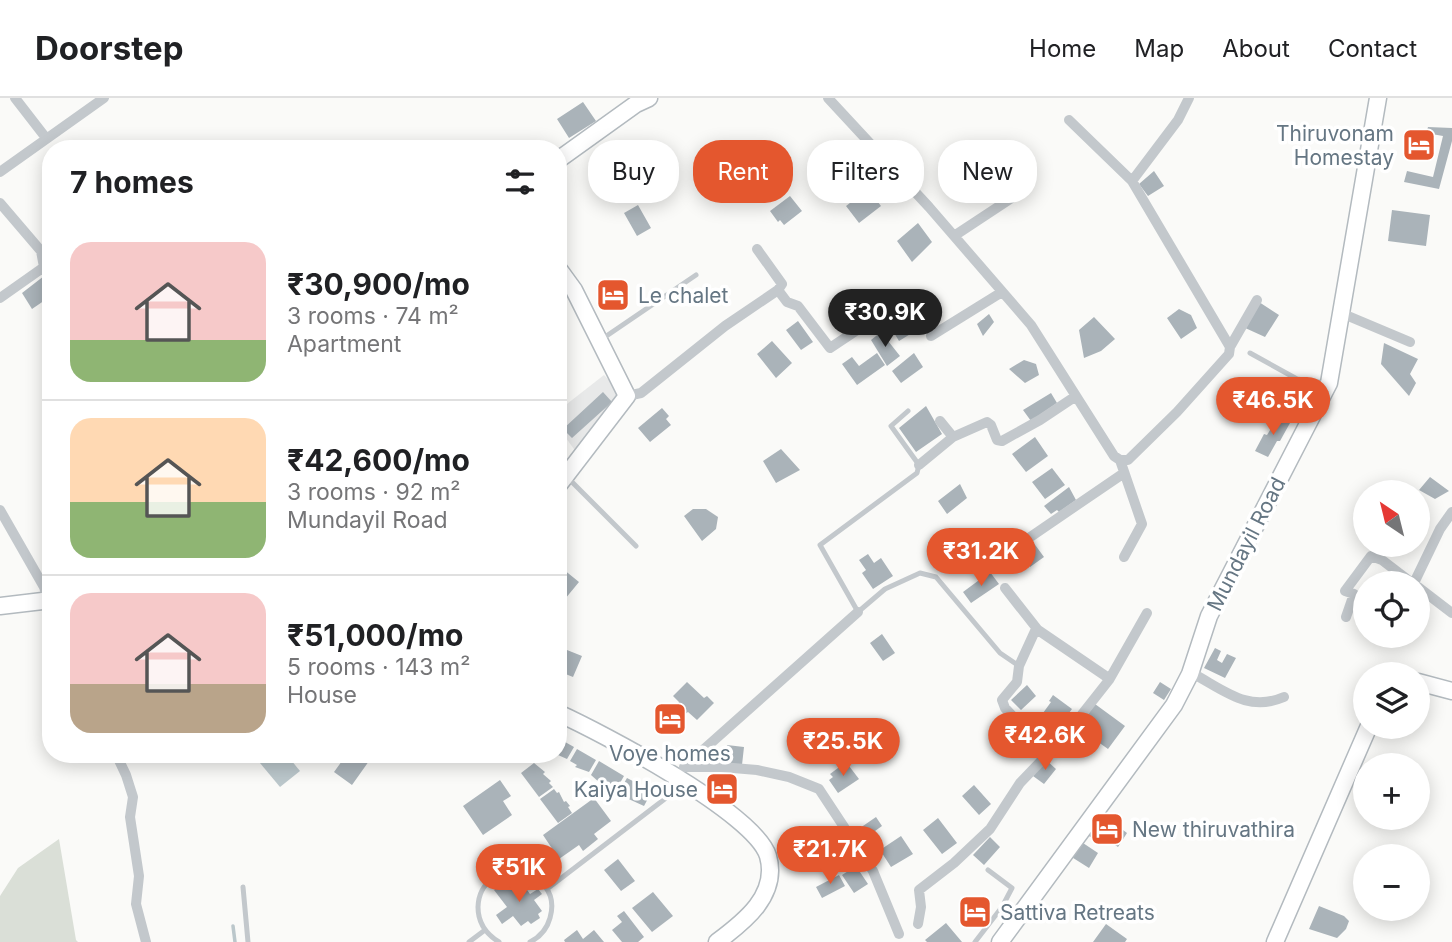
<!DOCTYPE html>
<html lang="en">
<head>
<meta charset="utf-8">
<style>
	body { margin:0; font-family:Inter,sans-serif; background:#f2f2f2; color:#202124; height:100vh; display:flex; flex-direction:column; font-size:26px; white-space:nowrap }
	* { box-sizing:border-box; margin:0 }
	p { font-size:23px; color:#757577 }
	.icon { flex:none; width:38px; height:38px; fill:none; stroke:currentColor; stroke-width:2; stroke-linecap:round; stroke-linejoin:round }
	.map { position:relative; flex:1; overflow:hidden }
	.sheet { position:absolute; left:42px; top:42px; width:525px; height:623px; display:flex; flex-direction:column; background:#fff; border-radius:28px; box-shadow:0 4px 18px #0003 }
	.sheet>* { flex:none }
	.hud { position:absolute; left:588px; top:42px; width:665px; height:63px; display:flex; gap:14px }
	.needle { width:46px; rotate:325deg }
	.controls { position:absolute; left:1353px; top:382px; display:grid; gap:14px }
	.controls a { display:grid; place-items:center; width:77px; height:77px; border-radius:50%; background:#fff; box-shadow:0 4px 18px #0003; font-size:35px }
	.price { position:absolute; translate:-50% -60px; padding:0 16px; border-radius:24px; background:#e4572e; color:#fff; font-size:23px; line-height:46px; filter:drop-shadow(0 2px 4px #0008) }
	.price::after { content:''; position:absolute; left:50%; top:42px; width:21px; height:16px; margin-left:-10px; background:inherit; clip-path:polygon(0 0,100% 0,50% 100%) }
	.price.on { background:#222; color:#fff }
	ul { padding:0; list-style:none }
	li { display:flex; align-items:center; gap:21px; height:175px; padding:0 28px }
	li+li { border-top:2px solid #e0e0e0 }
	li span { display:grid; place-items:center; flex:none; width:196px; height:140px; border-radius:21px; color:#555 }
	li>.icon { margin-inline-start:auto }
	span .icon { width:84px; height:84px; fill:#fffc; stroke-width:1 }
	li b { font-size:30px }
	h2 { display:flex; justify-content:space-between; align-items:center; height:84px; padding:0 28px; font-size:30px }
	.pill { padding:0 24px; border-radius:28px; background:#fff; box-shadow:0 4px 18px #0003; font-size:24px; line-height:63px }
	.pill.on { background:#e4572e; color:#fff }
	header { display:flex; align-items:center; gap:42px; box-sizing:border-box; height:98px; padding:0 35px; background:#fff; border-bottom:2px solid #e0e0e0 }
	header strong { font-size:33px }
	nav { display:flex; gap:38px; margin-inline-start:auto; font-size:24px }
	.map>svg:first-child { display:block }
	.built { fill:#e8e9e9 }
	.green { fill:#dadfd7 }
	.water { fill:#bbc7cb }
	.lines { fill:none; stroke-linecap:round; stroke-linejoin:round }
	.stream { stroke:#bbc7cb; stroke-width:3.5 }
	.building { fill:#aab3b9 }
	.secondary-casing { stroke:#b3babf; stroke-width:19 }
	.lane { stroke:#c3c8cc; stroke-width:5 }
	.street { stroke:#c3c8cc; stroke-width:10 }
	.secondary { stroke:#fff; stroke-width:16 }
	.labels { text-anchor:middle; dominant-baseline:central; stroke-width:7; stroke-linejoin:round; paint-order:stroke }
	.poi-label { font-size:21px; fill:#657683; stroke:#fff; text-anchor:start }
	.street-label { font-size:21px; fill:#657683; stroke:#fff }
</style>
</head>
<body>
<header>
<strong>Doorstep</strong>
<nav><a>Home</a><a>Map</a><a>About</a><a>Contact</a></nav>
</header>
<div class="map">
<svg width="1452" height="844" viewBox="0 0 1452 844">
	<rect width="100%" height="100%" fill="#fafaf8"/>
	<path class="built" d="M604 277 625 299 579 358 558 329V313Z"/>
	<path class="green" d="M59 741 76 842 78 844H0V798L18 770Z"/>
	<path class="water" d="M270 656H286L300 673 280 689 260 665Z"/>
	<g class="lines">
		<path class="stream" d="M233 828 235 844"/>
	</g>
	<path class="building" d="M583 4 596 23 569 40 557 21Z
		M1428 29 1452 30V43L1439 91 1404 84 1407 73 1433 79 1443 38 1426 35Z
		M766 73 778 87 771 91 774 96 767 101 763 96 759 98 755 93 752 95 746 86Z
		M1154 73 1164 88 1148 98 1139 86Z
		M868 91 881 108 859 125 846 108Z
		M790 98 802 113 784 127 780 122 778 124 770 113Z
		M638 107 651 130 637 138 624 115Z
		M1392 112 1430 117 1426 148 1388 143Z
		M918 125 932 144 912 164 897 143Z
		M44 178 51 189 48 191 51 198 32 211 22 195Z
		M1259 204 1279 217 1265 239 1243 229Z
		M1179 211 1191 217 1197 230 1181 241 1167 220Z
		M899 212 912 235 899 243 885 220Z
		M989 216 994 224 983 238 977 226Z
		M1094 219 1115 241 1101 253 1084 260 1079 232Z
		M798 223 813 244 801 252 786 232Z
		M881 234 900 258 887 268 871 242Z
		M772 243 792 265 776 280 757 256Z
		M1384 245 1418 261 1410 276 1416 285 1409 298 1381 266Z
		M877 255 885 267 857 287 842 266 852 259 859 268Z
		M914 255 923 269 901 285 892 273Z
		M1024 262 1036 266 1039 277 1025 285 1009 271Z
		M603 294 612 304 572 340 563 331Z
		M1051 295 1057 305 1031 323 1023 312Z
		M926 308 942 336 916 354 899 330Z
		M662 310 669 318 666 321 671 327 650 344 638 330Z
		M1279 318 1290 325 1280 343H1277L1268 359 1255 353 1264 336 1267 337Z
		M1035 339 1048 358 1026 374 1012 356Z
		M781 351 800 372 776 385 763 363Z
		M1052 370 1065 387 1045 401 1032 384Z
		M1430 379 1449 393 1435 401 1419 392Z
		M960 386 967 400 947 416 938 403Z
		M1069 389 1076 402 1059 414 1057 412 1051 416 1044 408Z
		M693 411H706L718 419 716 431 702 443 684 418Z
		M1033 444 1044 459 1030 469 1019 454Z
		M868 456 874 465 881 460 893 478 873 491 862 475 866 472 859 462Z
		M558 467 579 484 565 501 558 495Z
		M990 474 999 486 971 505 963 494Z
		M882 536 895 555 883 563 870 545Z
		M1215 550 1221 553 1217 562 1222 565 1227 556 1236 560 1225 580 1204 570Z
		M567 552 582 558 573 579 558 573Z
		M687 584 704 600 707 598 714 605 697 622 688 614 685 616 679 613 677 609 679 604 673 598Z
		M1160 584 1171 591 1164 602 1153 595Z
		M1027 587 1036 598 1021 612 1011 602Z
		M1053 597 1072 611 1060 627 1043 615 1051 604 1049 603Z
		M1095 606 1125 628 1108 651 1094 641 1089 647 1074 636Z
		M558 640 574 649 567 661 558 657Z
		M727 647 744 649 742 667 725 665Z
		M577 651 596 662 589 674 575 669 577 667 570 663Z
		M347 656H374L352 687 334 674Z
		M1046 662 1056 671 1044 686 1033 678Z
		M599 663 624 678 616 692 605 688 606 686 602 683 600 685 591 677Z
		M846 664 859 681 838 695 829 682 833 679 830 676Z
		M534 665 545 674 543 676 551 683 549 685 553 689 539 699 521 675Z
		M627 680 652 693 644 708 622 698 619 694Z
		M500 682 511 698 503 703 512 717 483 737 463 708Z
		M974 687 991 706 979 717 962 698Z
		M554 691 557 695 559 694 564 704 566 703 570 708 568 709 572 715 558 725 540 701Z
		M594 700 611 723 594 736 598 741 583 753 579 747 559 761 543 737Z
		M1103 717 1127 735 1118 749 1103 739 1100 744 1089 738Z
		M876 719 882 728 875 733 879 739 871 744 860 730Z
		M938 720 957 745 942 756 923 732Z
		M901 738 913 756 891 769 880 752Z
		M990 739 1000 749 984 767 973 757Z
		M1080 743 1098 755 1089 770 1070 758Z
		M618 761 635 783 621 793 604 772Z
		M856 768 868 786 854 795 842 777Z
		M839 777 845 788 822 800 816 789Z
		M519 781 530 796 538 791 542 796 534 802 542 813 538 816 540 820 531 826 528 823 521 828 513 818 502 826 496 817 507 809 494 792 500 787 503 791Z
		M653 794 673 818 652 834 632 810Z
		M1319 808 1344 818 1349 823 1346 831 1337 840 1309 831Z
		M624 813 644 839 638 844H622L612 832 622 824 617 818Z
		M946 825 962 844H927L925 842Z
		M1106 826 1127 841 1125 844H1093Z
		M577 832 583 841 594 832 604 844H565L564 842Z"/>
	<g class="lines">
		<defs>
			<path id="secondary" d="M558 62 636 6 649 0
				M558 170 574 192 627 298 558 388
				M0 508 51 502
				M1418 584 1452 593
				M558 615C602 635 755 715 768 758 779 797 744 824 717 844
				M1000 844 1174 607 1190 576 1209 518 1329 285 1378 0
				M1275 844 1369 628"/>
		</defs>
		<use href="#secondary" class="secondary-casing"/>
		<path class="lane" d="M602 241 696 177
			M1250 255 1297 281 1325 285
			M908 313 891 328 919 367 917 375 820 447 858 514 885 491 920 475 936 479 1000 555 1019 568
			M568 380 636 448
			M243 789 248 844
			M547 791 683 687
			M469 844 485 832
			M499 844C486 836 478 825 478 809 480 756 565 768 550 820 547 831 540 839 530 844
			M975 844 1002 809 1012 790 988 772"/>
		<path class="street" d="M15 0 46 40
			M828 0 929 109 1031 227 1114 358 1120 362 1142 426 1124 459
			M1069 22 1132 83
			M0 74 104 0
			M0 105 41 153 44 169 0 200
			M954 138 1022 93
			M44 169 51 182
			M778 192 787 204 798 208 830 250 869 224
			M1341 215 1410 244
			M931 238 1002 194
			M1230 249 1257 202
			M627 298 641 295 725 228 778 192 782 186 757 151
			M940 323 953 339 987 324 991 327 997 342 1002 343 1040 322 1076 298
			M1120 362H1128L1177 314 1229 256 1230 249 1132 83 1178 22 1189 0
			M919 367 953 339
			M0 412 44 489 48 502
			M1017 448 1124 375
			M1414 485 1440 431 1452 414
			M1418 489 1452 515
			M1005 490 1038 532
			M1346 519 1354 496 1345 493 1371 458 1382 462 1412 485
			M1190 574C1223 591 1247 615 1284 599
			M1109 582 1147 515
			M116 656 126 677 133 699 130 719 139 778 136 806 146 844
			M684 669H721L757 672 789 679 819 691 873 773 899 836
			M684 669 858 514
			M918 826 921 809 919 792 954 765 990 731 1020 685 1064 639 1109 582 1107 579 1038 532 1035 533 1019 568 1017 584 1002 602 1005 610 1020 626"/>
		<use href="#secondary" class="secondary"/>
	</g>
	<defs>
		<symbol id="hotel-square" viewBox="-11 -11 22 22"><rect x="-9" y="-9" width="18" height="18" rx="4" fill="#e4572e" stroke="#fff"/><path d="M-6-4.5h1.5V1H6V5H4.5V3h-9V5H-6ZM-4 0a1.8 1.8 0 1 1 3.6 0ZM.5 0V-2.5h3Q6-2.5 6 0Z" fill="#fff"/></symbol>
	</defs>
	<g fill-rule="evenodd">
		<use href="#hotel-square" x="1400" y="28" width="38" height="38"/>
		<use href="#hotel-square" x="594" y="178" width="38" height="38"/>
		<use href="#hotel-square" x="651" y="602" width="38" height="38"/>
		<use href="#hotel-square" x="703" y="672" width="38" height="38"/>
		<use href="#hotel-square" x="1088" y="712" width="38" height="38"/>
		<use href="#hotel-square" x="956" y="795" width="38" height="38"/>
	</g>
	<g class="labels">
		<g class="poi-label">
			<text x="1394" y="35" text-anchor="end">Thiruvonam<tspan x="1394" dy="24">Homestay</tspan></text>
			<text x="638" y="197">Le chalet</text>
			<text x="670" y="655" text-anchor="middle">Voye homes</text>
			<text x="698" y="691" text-anchor="end">Kaiya House</text>
			<text x="1132" y="731">New thiruvathira</text>
			<text x="1000" y="814">Sattiva Retreats</text>
		</g>
		<g class="street-label">
			<text transform="translate(1246 446) rotate(-63)">Mundayil Road</text>
		</g>
	</g>
</svg>
<div class="controls">
<a><svg class="needle" viewBox="-14 -14 28 28"><path d="M0-13l5 13h-10z" fill="#e53935"/><path d="M0 13l5-13h-10z" fill="#757577"/></svg></a>
<a><svg class="icon" aria-label="locate" viewBox="0 0 24 24"><circle cx="12" cy="12" r="6"/><path d="M12 2v4M12 18v4M2 12h4M18 12h4"/></svg></a>
<a><svg class="icon" aria-label="layers" viewBox="0 0 24 24"><path d="M12 4l9 5-9 5-9-5zM3 14l9 5 9-5"/></svg></a>
<a>+</a>
<a>−</a>
</div>
<b class="price on" style="left:885px;top:251px">₹30.9K</b>
<b class="price" style="left:1273px;top:339px">₹46.5K</b>
<b class="price" style="left:981px;top:490px">₹31.2K</b>
<b class="price" style="left:1045px;top:674px">₹42.6K</b>
<b class="price" style="left:843px;top:680px">₹25.5K</b>
<b class="price" style="left:830px;top:788px">₹21.7K</b>
<b class="price" style="left:519px;top:806px">₹51K</b>
<div class="hud">
<a class="pill">Buy</a>
<a class="pill on">Rent</a>
<a class="pill">Filters</a>
<a class="pill">New</a>
</div>
<section class="sheet">
<h2>7 homes<svg class="icon" aria-label="filters" viewBox="0 0 24 24"><path d="M4 7h16M4 17h16"/><circle cx="9" cy="7" r="2"/><circle cx="15" cy="17" r="2"/></svg></h2>
<ul>
<li><span style="background:linear-gradient(#f6c9c9 70%,#8fb573 0)"><svg class="icon" aria-label="home" viewBox="0 0 24 24"><path d="M3 11l9-7 9 7M6 9v11h12V9"/></svg></span><div><b>₹30,900/mo</b><p>3 rooms · 74 m²</p><p>Apartment</p></div></li>
<li><span style="background:linear-gradient(#ffd9b3 60%,#8fb573 0)"><svg class="icon" aria-label="home" viewBox="0 0 24 24"><path d="M3 11l9-7 9 7M6 9v11h12V9"/></svg></span><div><b>₹42,600/mo</b><p>3 rooms · 92 m²</p><p>Mundayil Road</p></div></li>
<li><span style="background:linear-gradient(#f6c9c9 65%,#b9a48a 0)"><svg class="icon" aria-label="home" viewBox="0 0 24 24"><path d="M3 11l9-7 9 7M6 9v11h12V9"/></svg></span><div><b>₹51,000/mo</b><p>5 rooms · 143 m²</p><p>House</p></div></li>
</ul>
</section>
</div>
</body>
</html>
